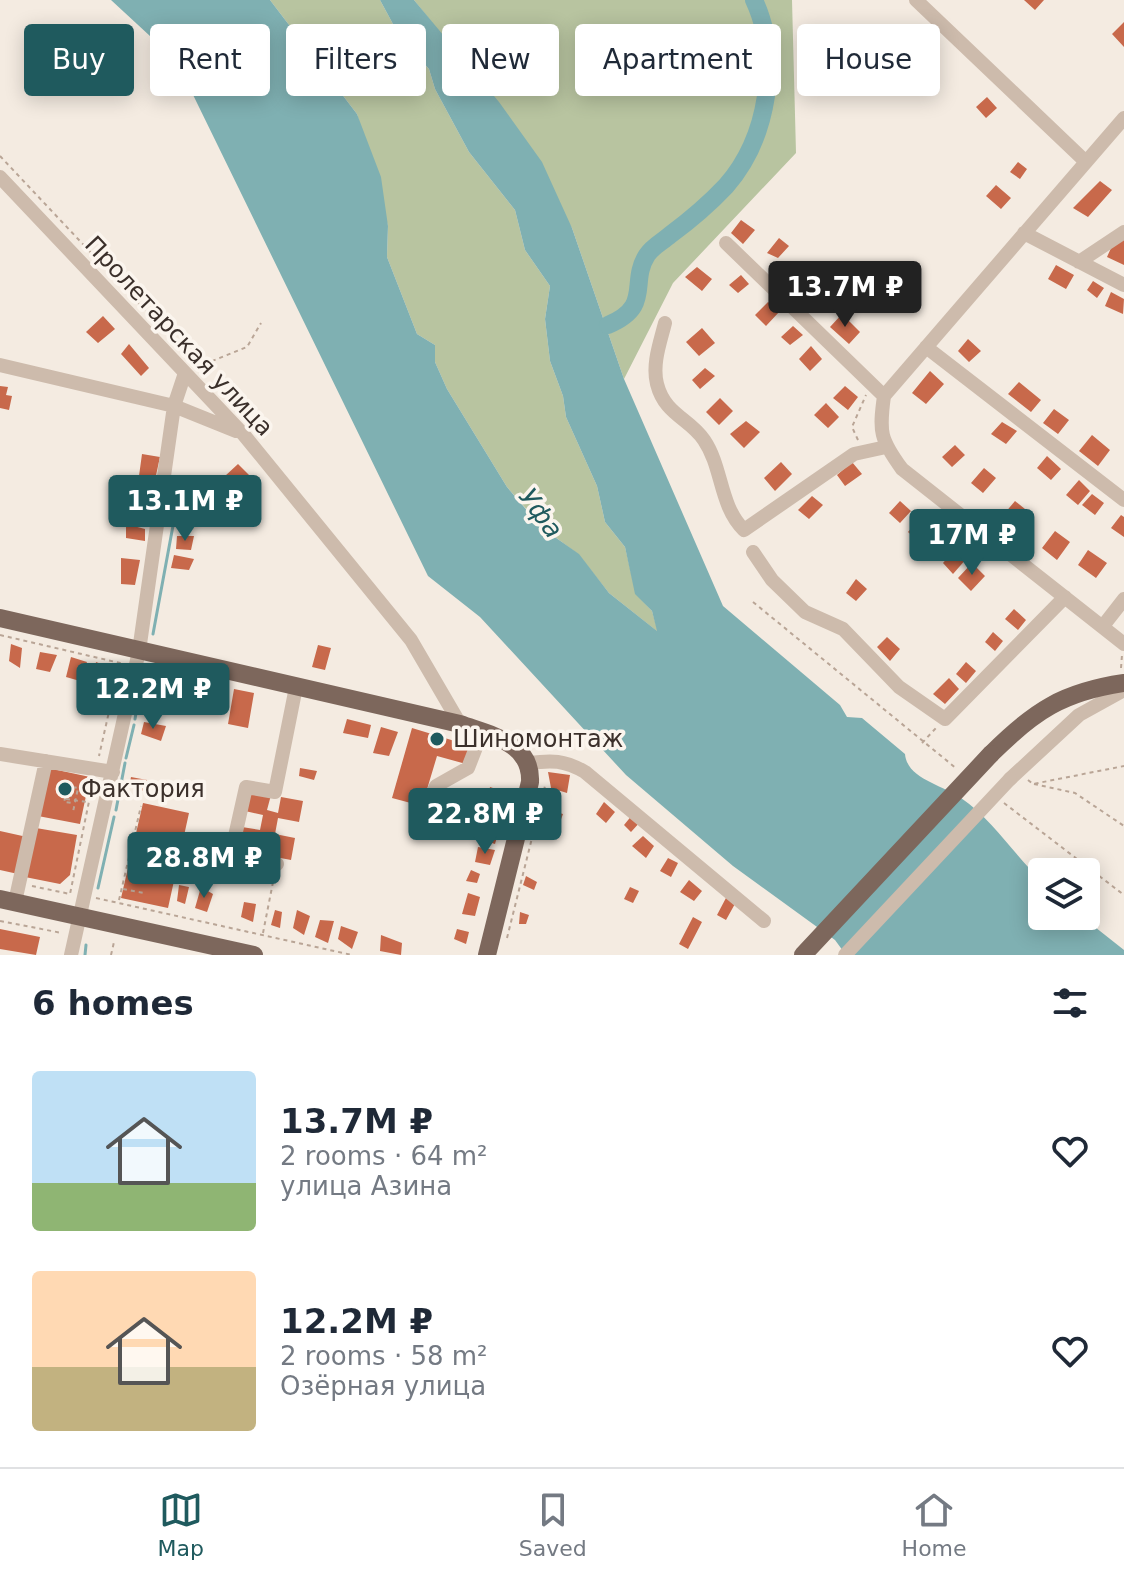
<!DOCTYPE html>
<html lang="en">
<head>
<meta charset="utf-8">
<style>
	body { margin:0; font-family:"DejaVu Sans",sans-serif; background:#f6f6f7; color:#1f2937; height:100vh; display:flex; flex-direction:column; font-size:30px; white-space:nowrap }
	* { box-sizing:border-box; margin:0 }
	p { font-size:26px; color:#747a83 }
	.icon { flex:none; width:44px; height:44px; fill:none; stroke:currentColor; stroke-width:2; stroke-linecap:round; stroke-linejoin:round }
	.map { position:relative; height:955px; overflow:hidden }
	.sheet { display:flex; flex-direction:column; background:#fff; flex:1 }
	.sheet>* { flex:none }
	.top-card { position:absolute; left:24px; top:24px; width:1076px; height:72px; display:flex; gap:16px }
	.tools { position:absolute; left:1028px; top:858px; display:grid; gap:16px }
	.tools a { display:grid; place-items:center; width:72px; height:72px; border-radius:8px; background:#fff; box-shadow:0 4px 20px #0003; font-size:40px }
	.price { position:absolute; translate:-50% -68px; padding:0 18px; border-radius:8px; background:#1f5a5e; color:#fff; font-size:26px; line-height:52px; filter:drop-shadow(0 2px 4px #0008) }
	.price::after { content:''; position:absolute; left:50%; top:48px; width:24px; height:18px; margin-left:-12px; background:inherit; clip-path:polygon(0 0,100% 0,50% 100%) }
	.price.selected { background:#222; color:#fff }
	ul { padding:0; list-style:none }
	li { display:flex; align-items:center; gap:24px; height:200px; padding:0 32px }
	li span { display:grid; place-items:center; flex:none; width:224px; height:160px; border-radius:8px; color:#555 }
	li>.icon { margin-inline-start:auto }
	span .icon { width:96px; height:96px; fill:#fffc; stroke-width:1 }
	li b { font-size:34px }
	h2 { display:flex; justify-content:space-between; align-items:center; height:96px; padding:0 32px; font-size:34px }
	.chip { padding:0 28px; border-radius:8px; background:#fff; box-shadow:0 4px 20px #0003; font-size:28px; line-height:72px }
	.chip.selected { background:#1f5a5e; color:#fff }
	.tab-bar { display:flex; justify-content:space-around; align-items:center; height:112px; border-top:2px solid #e0e1e3; background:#fff; font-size:22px; color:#747a83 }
	.tab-bar a { display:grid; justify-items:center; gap:4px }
	.tab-bar .selected { color:#1f5a5e }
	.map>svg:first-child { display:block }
	.green { fill:#b8c4a0 }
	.water { fill:#7fb0b2 }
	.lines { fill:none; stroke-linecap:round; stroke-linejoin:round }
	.stream { stroke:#7fb0b2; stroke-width:3 }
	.river { stroke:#7fb0b2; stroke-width:18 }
	.building { fill:#c8694b }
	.path { stroke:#b9a596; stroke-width:2; stroke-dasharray:4 4; stroke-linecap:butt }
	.minor { stroke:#cdbbac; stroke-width:14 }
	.major { stroke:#7d675c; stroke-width:18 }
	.minor-bridge { stroke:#cdbbac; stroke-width:14 }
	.major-bridge { stroke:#7d675c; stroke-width:18 }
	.poi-dot { fill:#1f5a5e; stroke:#fbf5ee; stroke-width:3 }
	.labels { text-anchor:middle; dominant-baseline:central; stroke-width:7; stroke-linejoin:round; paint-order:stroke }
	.street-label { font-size:24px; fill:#3b302b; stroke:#fbf5ee }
	.poi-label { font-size:24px; fill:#3b302b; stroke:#fbf5ee; text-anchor:start }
	.water-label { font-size:26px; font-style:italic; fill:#1f5a5e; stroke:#fbf5ee }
</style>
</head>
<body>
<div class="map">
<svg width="1124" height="955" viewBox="0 0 1124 955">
	<rect width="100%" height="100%" fill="#f4ebe1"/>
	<path class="green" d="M270 0H380L400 37 429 69 435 89 469 152 515 210 525 250 550 286 545 319 550 361 563 396 566 417 597 486 605 522 625 547 636 594 652 611 658 632 609 593 578 554 543 528 507 487 447 389 435 362V345L417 334 387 257 388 226 357 114Z
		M414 0H792L796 153 673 283 624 379 572 228 450 45Z"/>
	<path class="water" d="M111 0H270L357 114 381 177 388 226 387 257 417 334 435 345V362L447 389 507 487 542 528 579 554 609 593 657 631 652 611 635 594 625 547 605 522 597 486 566 417 563 396 550 361 545 319 550 286 525 250 515 210 469 152 435 89 429 69 400 37 380 0H414L499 102 542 162 572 228 624 379 723 606 840 705 847 717 862 718 905 754C907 779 943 785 961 798 993 820 1013 854 1042 881V916H1081L1124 950V955H846L835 940 733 866 626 775 480 617 428 576 176 60Z"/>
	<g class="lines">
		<path class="stream" d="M153 634 177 504
			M135 719 143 673
			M126 758 134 725
			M116 810 125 763
			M98 888 114 817
			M85 955 86 945"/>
		<path class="river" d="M608 325C653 306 629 283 647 255 653 246 662 242 670 235 689 221 710 203 726 186 768 138 781 58 754 0"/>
	</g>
	<path class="building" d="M1024 0H1044L1035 10Z
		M1124 22V47L1112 34Z
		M987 97 997 108 986 118 976 107Z
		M1018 162 1027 169 1020 179 1010 172Z
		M1100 181 1112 190 1088 217 1073 208Z
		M996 185 1011 198 1001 209 986 196Z
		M741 220 755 230 743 244 731 233Z
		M1116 237 1124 240V265L1107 257Z
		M779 238 789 246 778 258 767 253Z
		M1056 265 1074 275 1066 289 1048 279Z
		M697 267 712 279 702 291 685 277Z
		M741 275 749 284 738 293 729 285Z
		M800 280 810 288 801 299 791 291Z
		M1093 281 1104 288 1097 298 1087 290Z
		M1111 292 1124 299 1123 314 1105 306Z
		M768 302 780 311 766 326 755 315Z
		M842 314 860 332 849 344 830 327Z
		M103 316 115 329 98 343 86 332Z
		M793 326 803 335 790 345 781 337Z
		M702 328 715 343 699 356 686 342Z
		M968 339 981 351 969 362 958 351Z
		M129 344 149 368 141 376 121 354Z
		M811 346 822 359 810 371 799 359Z
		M705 368 715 376 700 389 692 380Z
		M930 371 944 384 926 404 912 393Z
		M1019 382 1041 400 1031 412 1008 394Z
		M0 386 8 387 6 395 12 396 9 410 0 408Z
		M845 386 858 397 848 410 833 398Z
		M720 398 733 411 719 425 706 412Z
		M826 403 839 417 828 428 814 415Z
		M1054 409 1069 420 1058 434 1043 423Z
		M746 421 760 432 744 448 730 434Z
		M1002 422 1017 431 1006 444 991 434Z
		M1092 435 1110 450 1098 466 1079 451Z
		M955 445 965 455 952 467 942 457Z
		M142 454 160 457 155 480 139 476Z
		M1047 456 1061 469 1051 480 1037 468Z
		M781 462 792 474 775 491 764 478Z
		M852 462 862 474 845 486 837 475Z
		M238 464 254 480 241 492 225 476Z
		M984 468 996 478 983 493 971 483Z
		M1079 480 1090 491 1078 505 1066 495Z
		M136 489 153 492 151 507 136 504Z
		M1092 494 1104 503 1095 515 1082 505Z
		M812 496 823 505 809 519 798 510Z
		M900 501 911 511 900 523 889 513Z
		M1015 501 1025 509 1009 529 999 520Z
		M1121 515 1124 517V537L1111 528Z
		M919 519 937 534 926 548 908 532Z
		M126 524 145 529V541L126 538Z
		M1055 531 1070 542 1057 560 1042 548Z
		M177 536H194L191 550 176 549Z
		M956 548 967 558 953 574 943 563Z
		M1088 550 1107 563 1096 578 1078 565Z
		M174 555 194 559 189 570 171 568Z
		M121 558 140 560 135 585 121 584Z
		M972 563 985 576 971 591 958 578Z
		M856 579 867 589 856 601 846 593Z
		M1014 609 1026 620 1018 630 1005 619Z
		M993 632 1003 641 995 651 985 642Z
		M887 637 900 649 890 661 877 647Z
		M11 644 22 648 20 668 9 661Z
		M318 645 331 648 325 670 312 667Z
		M40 652 57 655 50 672 36 669Z
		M71 657 87 662 80 681 66 677Z
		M96 662 109 667 105 684 93 680Z
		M966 662 976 671 966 683 956 674Z
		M949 678 959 689 945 704 933 694Z
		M149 685 173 690 168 711 144 706Z
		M234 689 254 693 248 728 228 724Z
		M192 690 218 698 209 715 189 711Z
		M347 719 371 725 368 738 343 733Z
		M144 722 166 726 161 741 141 734Z
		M381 727 398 732 389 756 373 753Z
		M412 728 471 746 466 764 437 756 422 806 392 798Z
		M48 768 90 777 80 824 38 816Z
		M300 768 317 771 314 780 299 776Z
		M548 772 570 775 567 793 551 788Z
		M131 777 147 780 144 791 129 787Z
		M490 787 505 792 502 802 487 799Z
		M249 790 271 795 267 810 278 813 281 797 303 801 299 822 278 818 275 834 295 838 291 860 270 856 274 839 262 837 259 853 238 848 242 827 260 830 263 815 245 811Z
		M432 798 442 802 433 832 422 829Z
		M604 802 615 812 606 823 596 814Z
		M143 803 189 813 168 908 121 898Z
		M485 811 503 816 495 844 477 838Z
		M552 811 563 814 557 830 543 824Z
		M633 814 641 821 631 832 624 825Z
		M36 828 77 835 70 875 60 884 25 877Z
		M0 831 27 837 18 874 0 870Z
		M643 836 654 846 646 858 632 846Z
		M478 847 495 850 490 865 475 862Z
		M668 858 678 863 671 877 660 871Z
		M471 870 480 874 477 883 466 881Z
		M526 876 537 882 534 890 523 885Z
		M689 880 702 891 694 901 680 892Z
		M179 885 189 887 185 904 177 901Z
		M201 887 213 894 207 912 195 908Z
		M630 887 639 891 633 903 624 899Z
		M468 893 480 897 475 916 462 914Z
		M727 896 736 902 726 920 717 915Z
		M244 902 256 904 253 922 241 917Z
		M275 910 282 912 280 928 271 925Z
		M297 910 310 916 304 935 293 928Z
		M520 912 529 915 526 924H519Z
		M693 917 702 922 688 949 679 944Z
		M320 920 334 921 328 943 315 937Z
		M341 926 358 932 352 949 338 939Z
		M0 929 40 937 36 955 0 949Z
		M457 929 469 932 466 944 454 939Z
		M381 935 402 943 401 955 380 951Z"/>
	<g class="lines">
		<path class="path" d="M0 156 158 324
			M158 320 199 366
			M197 367 247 347 261 323
			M858 440 852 427 866 395
			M753 602 957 769
			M0 635 120 663 99 756
			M1121 668 1122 655
			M922 743 936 728
			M1028 780 1033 784 1124 766
			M57 784 78 788 73 812
			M1034 784 1075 793 1124 826
			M72 796 66 795 64 802 74 803
			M66 799 87 802
			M1004 803 1124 895
			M32 886 70 894 93 782
			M123 889 144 893
			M96 898 352 955
			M119 900 141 806
			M0 921 62 933
			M263 933 274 877
			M507 938 545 786
			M111 955 114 942"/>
		<path class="minor" d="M916 0 1086 162
			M0 177 244 435 411 640 460 724
			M1024 233 1124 285
			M726 243 884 396
			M1079 262 1124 232
			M665 323C660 343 652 364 657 384 665 415 689 418 704 440 723 468 719 505 744 530L854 454 886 447
			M926 347 1124 500
			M0 365 174 406 236 431
			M884 396 1124 118
			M884 396C879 432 880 439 902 469L1124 644
			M753 552 772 580 805 612 843 629 899 687 945 719 1065 597
			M1103 626 1124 599
			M0 754 113 772
			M529 763C552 760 564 760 585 772L764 921
			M1010 779 1079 715 1124 690
			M418 827 436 786 468 768 482 732
			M277 864 238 855 233 845 246 787 275 792 296 687
			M15 902 46 761
			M71 955 139 651 174 406 185 373"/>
		<path class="major" d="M0 618 460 724C490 735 532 742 530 782L487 955
			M991 754C1034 711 1063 692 1124 683
			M0 899 254 955"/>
		<path class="minor-bridge" d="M845 955 1010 779"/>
		<path class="major-bridge" d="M803 955 991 754"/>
	</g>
	<g class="poi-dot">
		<circle cx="437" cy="739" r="8"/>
		<circle cx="65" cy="789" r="8"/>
	</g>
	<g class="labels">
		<g class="street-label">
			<text transform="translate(179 336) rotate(47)">Пролетарская улица</text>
		</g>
		<g class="poi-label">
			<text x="453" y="739">Шиномонтаж</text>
			<text x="81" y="789">Фактория</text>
		</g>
		<g class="water-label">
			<text transform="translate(541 513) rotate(54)">Уфа</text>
		</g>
	</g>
</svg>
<div class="tools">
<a><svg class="icon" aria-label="layers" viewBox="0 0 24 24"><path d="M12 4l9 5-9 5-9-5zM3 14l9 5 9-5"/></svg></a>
</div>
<b class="price selected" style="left:845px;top:329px">13.7M ₽</b>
<b class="price" style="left:185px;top:543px">13.1M ₽</b>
<b class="price" style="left:972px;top:577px">17M ₽</b>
<b class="price" style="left:153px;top:731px">12.2M ₽</b>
<b class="price" style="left:485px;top:856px">22.8M ₽</b>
<b class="price" style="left:204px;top:900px">28.8M ₽</b>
<div class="top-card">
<a class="chip selected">Buy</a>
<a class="chip">Rent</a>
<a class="chip">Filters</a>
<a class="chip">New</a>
<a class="chip">Apartment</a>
<a class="chip">House</a>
</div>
</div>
<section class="sheet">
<h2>6 homes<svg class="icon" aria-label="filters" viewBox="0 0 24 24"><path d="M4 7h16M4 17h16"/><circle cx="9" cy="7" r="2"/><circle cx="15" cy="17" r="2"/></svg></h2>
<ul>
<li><span style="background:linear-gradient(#bfe0f5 70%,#8fb573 0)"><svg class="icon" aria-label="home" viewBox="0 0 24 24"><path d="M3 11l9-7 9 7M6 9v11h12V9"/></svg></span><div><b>13.7M ₽</b><p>2 rooms · 64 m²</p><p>улица Азина</p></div><svg class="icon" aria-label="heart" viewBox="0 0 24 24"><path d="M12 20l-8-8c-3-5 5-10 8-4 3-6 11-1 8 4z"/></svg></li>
<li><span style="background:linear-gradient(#ffd9b3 60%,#c2b280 0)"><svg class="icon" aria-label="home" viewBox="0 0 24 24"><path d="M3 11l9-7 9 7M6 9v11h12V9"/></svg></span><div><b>12.2M ₽</b><p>2 rooms · 58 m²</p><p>Озёрная улица</p></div><svg class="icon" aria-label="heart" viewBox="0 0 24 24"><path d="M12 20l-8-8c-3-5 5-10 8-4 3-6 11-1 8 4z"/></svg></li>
</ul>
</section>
<nav class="tab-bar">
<a class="selected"><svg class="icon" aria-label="map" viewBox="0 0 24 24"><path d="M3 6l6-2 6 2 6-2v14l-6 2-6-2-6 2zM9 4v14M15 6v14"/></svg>Map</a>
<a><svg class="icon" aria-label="saved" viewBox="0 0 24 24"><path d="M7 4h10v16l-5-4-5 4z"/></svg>Saved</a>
<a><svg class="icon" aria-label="home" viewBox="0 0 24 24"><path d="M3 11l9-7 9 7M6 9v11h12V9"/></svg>Home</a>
</nav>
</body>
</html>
